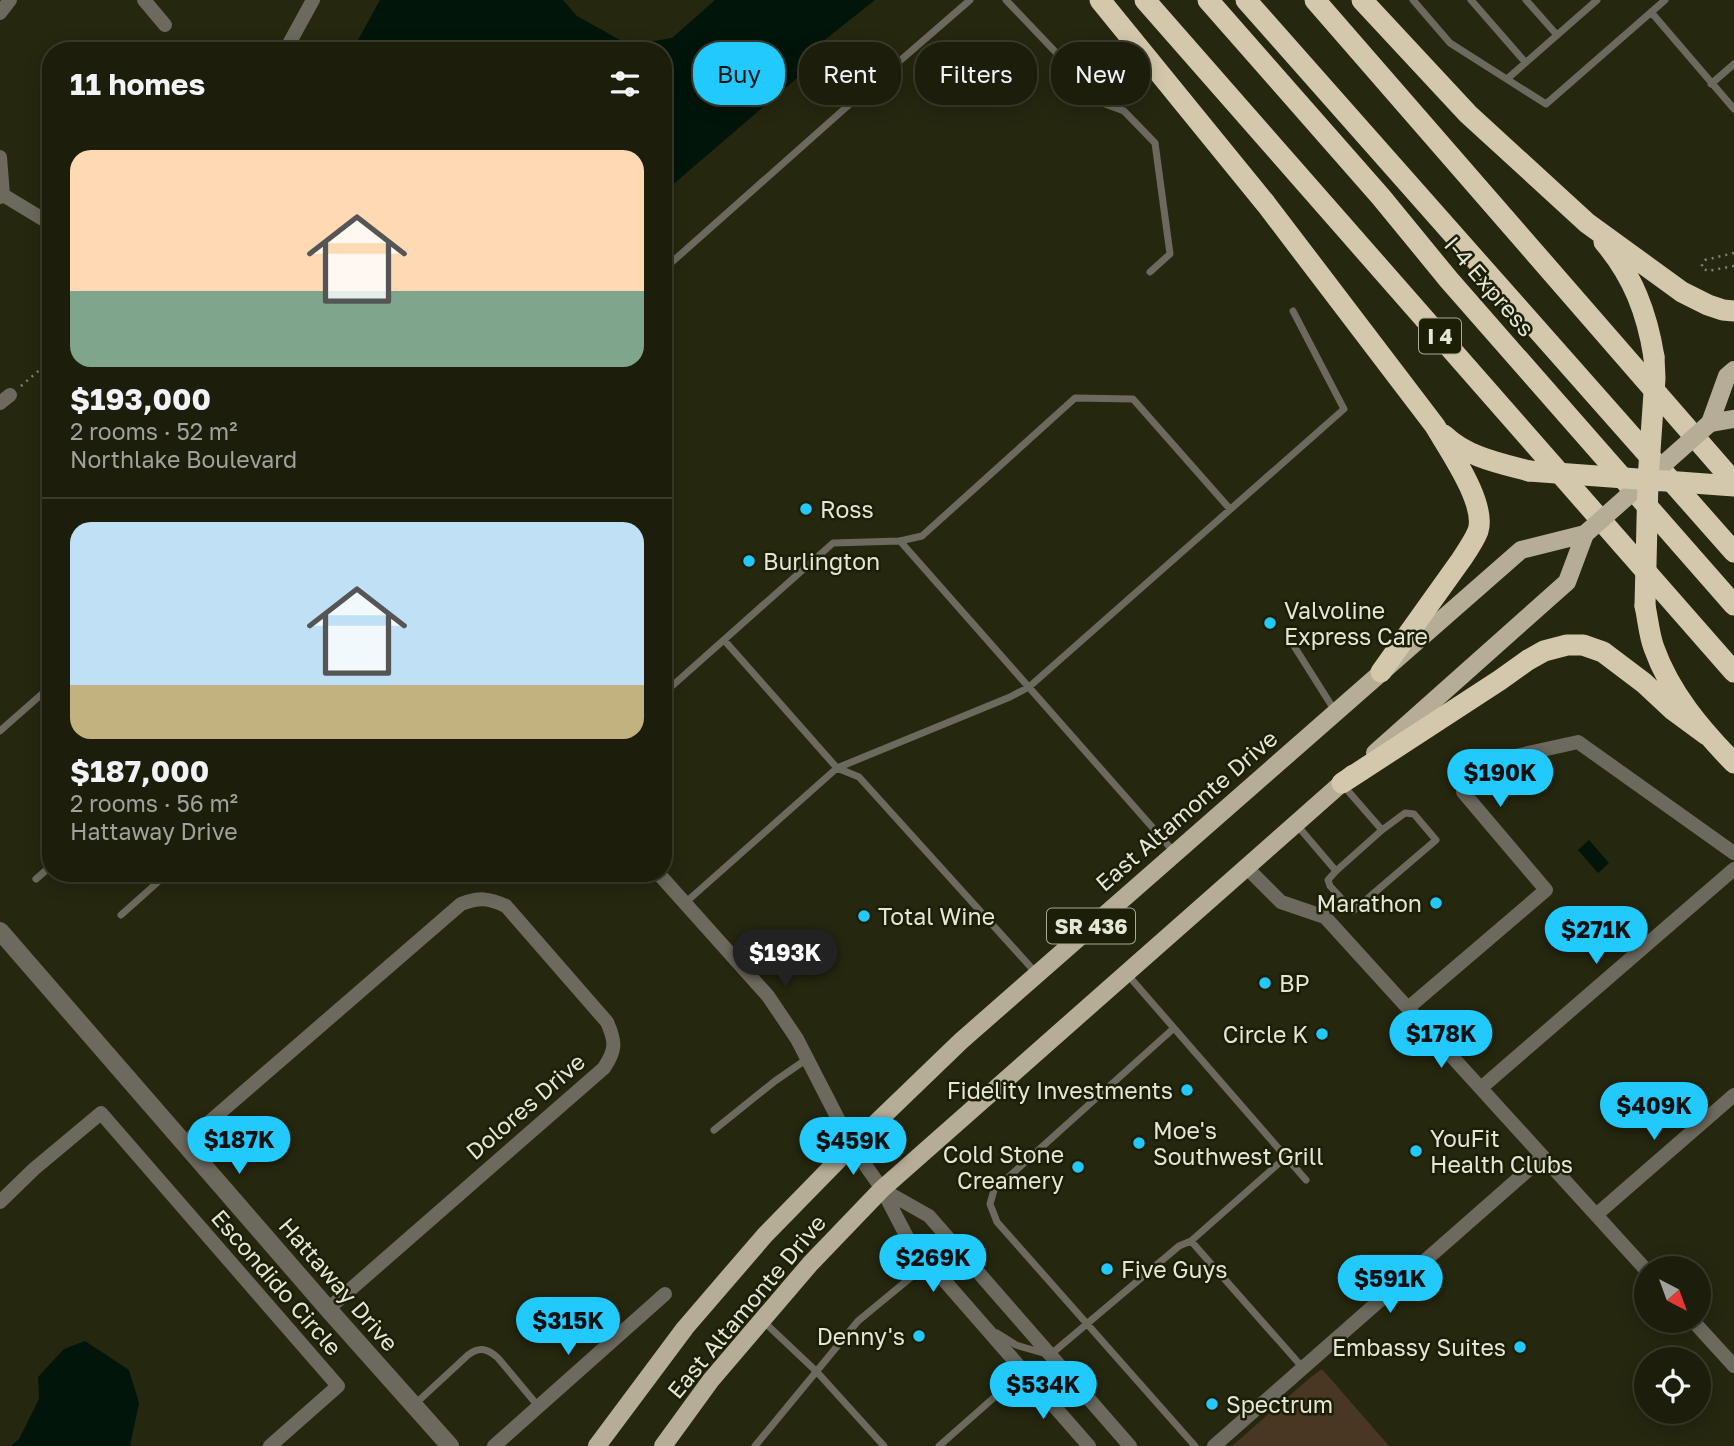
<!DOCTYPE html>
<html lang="en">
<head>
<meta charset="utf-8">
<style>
	body { margin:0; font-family:"Golos Text",sans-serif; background:#252614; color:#f1f3f6; height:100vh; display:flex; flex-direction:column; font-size:26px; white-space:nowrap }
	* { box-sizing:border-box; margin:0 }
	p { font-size:23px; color:#a0a29d }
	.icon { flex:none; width:38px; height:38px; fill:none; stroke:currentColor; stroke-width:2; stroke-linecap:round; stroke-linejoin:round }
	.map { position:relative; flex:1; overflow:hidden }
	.details { position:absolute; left:42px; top:42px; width:630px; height:840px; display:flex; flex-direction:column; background:#1c1d0b; border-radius:28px; box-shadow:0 4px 18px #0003,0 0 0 2px #3a3b2c }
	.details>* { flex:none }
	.hud { position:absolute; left:693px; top:42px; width:665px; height:63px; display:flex; gap:14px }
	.needle { width:46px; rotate:139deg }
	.buttons { position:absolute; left:1634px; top:1256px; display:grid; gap:14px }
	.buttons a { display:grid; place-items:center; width:77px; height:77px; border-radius:50%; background:#1c1d0b; box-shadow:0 4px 18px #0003,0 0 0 2px #3a3b2c; font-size:35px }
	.price { position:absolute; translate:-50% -60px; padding:0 16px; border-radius:24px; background:#22c9fd; color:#111; font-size:23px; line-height:46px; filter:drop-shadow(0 2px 4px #0008) }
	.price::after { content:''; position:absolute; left:50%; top:42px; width:21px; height:16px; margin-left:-10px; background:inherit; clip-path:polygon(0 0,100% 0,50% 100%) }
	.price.current { background:#222; color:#fff }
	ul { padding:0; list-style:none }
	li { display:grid; align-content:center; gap:14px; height:371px; padding:0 28px }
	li+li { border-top:2px solid #3a3b2c }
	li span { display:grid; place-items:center; height:217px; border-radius:21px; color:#555 }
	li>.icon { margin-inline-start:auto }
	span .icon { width:126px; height:126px; fill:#fffc; stroke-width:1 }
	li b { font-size:30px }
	h2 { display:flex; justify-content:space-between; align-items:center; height:84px; padding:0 28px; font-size:30px }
	.pill { padding:0 24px; border-radius:28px; background:#1c1d0b; box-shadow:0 4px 18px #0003,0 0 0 2px #3a3b2c; font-size:24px; line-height:63px }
	.pill.current { background:#22c9fd; color:#111 }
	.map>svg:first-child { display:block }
	.green { fill:#493623 }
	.water { fill:#02150a }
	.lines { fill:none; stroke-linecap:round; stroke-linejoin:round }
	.path { stroke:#828370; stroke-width:2.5; stroke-dasharray:2 5; stroke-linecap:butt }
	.service { stroke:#6d695e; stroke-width:7 }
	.minor { stroke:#6d695e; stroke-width:14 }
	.tertiary { stroke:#6d695e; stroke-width:18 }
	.primary { stroke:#b6ad96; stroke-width:18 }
	.motorway { stroke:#d3c8ac; stroke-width:21 }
	.primary-bridge { stroke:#b6ad96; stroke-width:18 }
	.motorway-bridge { stroke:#d3c8ac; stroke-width:21 }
	.poi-dot { fill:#22c9fd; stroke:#1c1e06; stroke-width:2.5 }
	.labels { text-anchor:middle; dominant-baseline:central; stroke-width:5; stroke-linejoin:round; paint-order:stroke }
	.shield { fill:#1c1e06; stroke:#a8aa98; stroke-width:2 }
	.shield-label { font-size:21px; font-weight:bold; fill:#e4e6d7 }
	.street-label { font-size:23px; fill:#e4e6d7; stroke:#1c1e06 }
	.poi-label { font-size:23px; fill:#e4e6d7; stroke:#1c1e06; text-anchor:start }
</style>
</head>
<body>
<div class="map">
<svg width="1734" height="1446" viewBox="0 0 1734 1446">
	<rect width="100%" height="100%" fill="#26270f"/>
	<path class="green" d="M1322 1369 1389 1446H1232L1311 1377Z"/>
	<path class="water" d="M380 0H563L577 16 629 45 672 38 715 0H875L817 46 805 71 663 193V51H352Z
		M1589 840 1609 863 1598 873 1578 850Z
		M85 1341 129 1370 139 1403 130 1446H11L19 1439 39 1399 38 1377 64 1349Z"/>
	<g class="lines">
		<path class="path" d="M1734 253 1705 260 1702 264V268L1708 271 1734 266
			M21 386 51 360"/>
		<path class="service" d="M1006 0 1105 104 1124 111 1155 143 1170 254 1150 272
			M1413 0 1450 43 1546 104 1665 0
			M1471 0 1525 62
			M1526 0 1557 35
			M1651 12 1734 109
			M1507 79 1597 0
			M1711 84 1734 64
			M663 270 842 111 970 0
			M900 541 1175 853
			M724 640 837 768 859 777 1037 974
			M1294 646 1335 711
			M663 694 833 543 900 541 922 536 1075 398 1133 399 1230 509
			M0 731 51 686
			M1296 824 1336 871 1382 830 1342 784
			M1336 871 1328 880 1330 886 1353 911 1436 840 1414 814 1405 813 1382 830
			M36 879 51 866
			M685 903 837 768 1010 697 1029 687 1344 409 1293 311
			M121 915 168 873
			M1127 974 1306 1180
			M1174 1028 994 1190 990 1204 997 1222 1195 1446
			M714 1130 775 1081 807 1059
			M1191 1241 1303 1368
			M763 1321 817 1372 884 1446
			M997 1333 1016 1345 1050 1355 1179 1246 1191 1241 1286 1157
			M414 1405 468 1355C480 1346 488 1349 498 1358L538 1406
			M755 1446 858 1321 915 1274
			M939 1446 1024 1371 1056 1380 1082 1398"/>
		<path class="minor" d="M144 0 165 25
			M0 13 10 0
			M285 51 313 0
			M0 157 3 195
			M0 197 3 195 51 224
			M0 403 10 395
			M1246 867 1281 902 1325 917 1647 1271
			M658 873 768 996 797 1039 852 1146 882 1189 908 1239 1089 1446
			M1408 1008 1546 890 1463 792 1497 760 1578 742 1734 853
			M1481 1088 1734 869
			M185 1143 461 904C480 897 488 898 506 906L607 1022C616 1042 616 1050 604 1068L328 1309
			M883 1190 929 1216 1130 1446
			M0 1202 34 1169 101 1113 338 1386 270 1446
			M1596 1215 1734 1095
			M1693 1321 1734 1366
			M494 1446 665 1294
			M1214 1446 1543 1157"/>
		<path class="tertiary" d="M0 931 328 1309 450 1446"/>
		<path class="primary" d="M1710 423 1727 376 1734 370
			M1710 423 1734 419
			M1375 753 1567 582 1585 534
			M597 1446 685 1328 765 1235 852 1146 961 1041 1521 550 1585 534
			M663 1446 711 1380 810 1264 882 1189 1352 774"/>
		<path class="motorway" d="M1100 0 1266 204 1435 426C1449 450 1487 504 1478 531 1474 541 1467 551 1461 560L1381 672
			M1145 0 1734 672
			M1208 0 1381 197 1449 280 1734 605
			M1246 0 1734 552
			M1315 0 1734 482
			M1362 0 1468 114 1587 223 1682 292 1708 305 1723 310 1734 311
			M1604 242C1633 276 1647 313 1654 357
			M1444 435C1467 457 1499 463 1529 471
			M1645 606C1648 619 1649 635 1654 648 1670 693 1701 729 1734 763
			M1342 783 1500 680 1528 660 1544 651 1567 645H1583L1603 652 1644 683 1673 710 1707 735"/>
		<path class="primary-bridge" d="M1585 534 1710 423"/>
		<path class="motorway-bridge" d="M1529 471 1734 486
			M1645 606 1648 480 1655 378 1654 357"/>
	</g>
	<g class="poi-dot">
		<circle cx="806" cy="509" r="7"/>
		<circle cx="749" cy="561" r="7"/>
		<circle cx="1270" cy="623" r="7"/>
		<circle cx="1436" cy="903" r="7"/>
		<circle cx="864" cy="916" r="7"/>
		<circle cx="1265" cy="983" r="7"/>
		<circle cx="1322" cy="1034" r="7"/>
		<circle cx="1187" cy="1090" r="7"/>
		<circle cx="1139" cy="1143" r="7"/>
		<circle cx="1416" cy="1151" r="7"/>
		<circle cx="1078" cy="1167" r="7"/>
		<circle cx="1107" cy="1269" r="7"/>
		<circle cx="919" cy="1336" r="7"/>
		<circle cx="1520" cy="1347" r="7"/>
		<circle cx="1212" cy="1404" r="7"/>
	</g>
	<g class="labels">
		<g class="shield">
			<rect x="1419" y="318.5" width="42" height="35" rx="5"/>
			<rect x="1047" y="908.5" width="88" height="35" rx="5"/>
		</g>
		<g class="shield-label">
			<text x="1440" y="336">I 4</text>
			<text x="1091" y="926">SR 436</text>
		</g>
		<g class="street-label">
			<text transform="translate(1490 286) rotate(49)">I-4 Express</text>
			<text transform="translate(1186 810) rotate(-41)">East Altamonte Drive</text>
			<text transform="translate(525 1106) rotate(-41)">Dolores Drive</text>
			<text transform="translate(277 1282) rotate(49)">Escondido Circle</text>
			<text transform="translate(339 1284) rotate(49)">Hattaway Drive</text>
			<text transform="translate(746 1306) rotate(-50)">East Altamonte Drive</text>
		</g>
		<g class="poi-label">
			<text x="820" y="509">Ross</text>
			<text x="763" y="561">Burlington</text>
			<text x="1284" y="610">Valvoline<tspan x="1284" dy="26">Express Care</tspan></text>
			<text x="1422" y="903" text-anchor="end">Marathon</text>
			<text x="878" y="916">Total Wine</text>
			<text x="1279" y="983">BP</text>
			<text x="1308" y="1034" text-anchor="end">Circle K</text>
			<text x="1173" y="1090" text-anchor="end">Fidelity Investments</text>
			<text x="1153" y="1130">Moe's<tspan x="1153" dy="26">Southwest Grill</tspan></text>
			<text x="1430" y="1138">YouFit<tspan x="1430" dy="26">Health Clubs</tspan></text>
			<text x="1064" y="1154" text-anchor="end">Cold Stone<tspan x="1064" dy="26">Creamery</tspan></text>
			<text x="1121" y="1269">Five Guys</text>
			<text x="905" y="1336" text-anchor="end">Denny's</text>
			<text x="1506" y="1347" text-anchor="end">Embassy Suites</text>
			<text x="1226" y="1404">Spectrum</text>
		</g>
	</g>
</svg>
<div class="buttons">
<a><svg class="needle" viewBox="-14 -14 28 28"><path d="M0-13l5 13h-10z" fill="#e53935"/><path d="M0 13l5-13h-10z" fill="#a0a29d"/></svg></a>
<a><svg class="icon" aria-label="locate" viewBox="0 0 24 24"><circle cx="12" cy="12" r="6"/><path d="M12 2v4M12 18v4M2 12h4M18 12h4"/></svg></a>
</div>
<b class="price" style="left:1500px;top:809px">$190K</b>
<b class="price" style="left:1596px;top:966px">$271K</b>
<b class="price current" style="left:785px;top:989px">$193K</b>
<b class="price" style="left:1441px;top:1070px">$178K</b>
<b class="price" style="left:1654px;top:1142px">$409K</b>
<b class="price" style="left:239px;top:1176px">$187K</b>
<b class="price" style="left:853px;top:1177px">$459K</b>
<b class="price" style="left:933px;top:1294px">$269K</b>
<b class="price" style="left:1390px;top:1315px">$591K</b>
<b class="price" style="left:568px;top:1357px">$315K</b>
<b class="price" style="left:1043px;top:1421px">$534K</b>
<div class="hud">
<a class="pill current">Buy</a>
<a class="pill">Rent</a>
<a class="pill">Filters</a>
<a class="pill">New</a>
</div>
<section class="details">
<h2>11 homes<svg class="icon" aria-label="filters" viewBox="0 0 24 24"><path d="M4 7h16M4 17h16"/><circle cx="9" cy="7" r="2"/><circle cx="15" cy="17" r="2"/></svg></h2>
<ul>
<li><span style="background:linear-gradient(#ffd9b3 65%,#7fa58c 0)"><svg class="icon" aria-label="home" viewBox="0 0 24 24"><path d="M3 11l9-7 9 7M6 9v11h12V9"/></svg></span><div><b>$193,000</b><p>2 rooms · 52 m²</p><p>Northlake Boulevard</p></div></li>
<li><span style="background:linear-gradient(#bfe0f5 75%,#c2b280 0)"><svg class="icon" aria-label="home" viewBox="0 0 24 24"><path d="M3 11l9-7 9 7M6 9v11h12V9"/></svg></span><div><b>$187,000</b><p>2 rooms · 56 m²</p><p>Hattaway Drive</p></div></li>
</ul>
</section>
</div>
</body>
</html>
